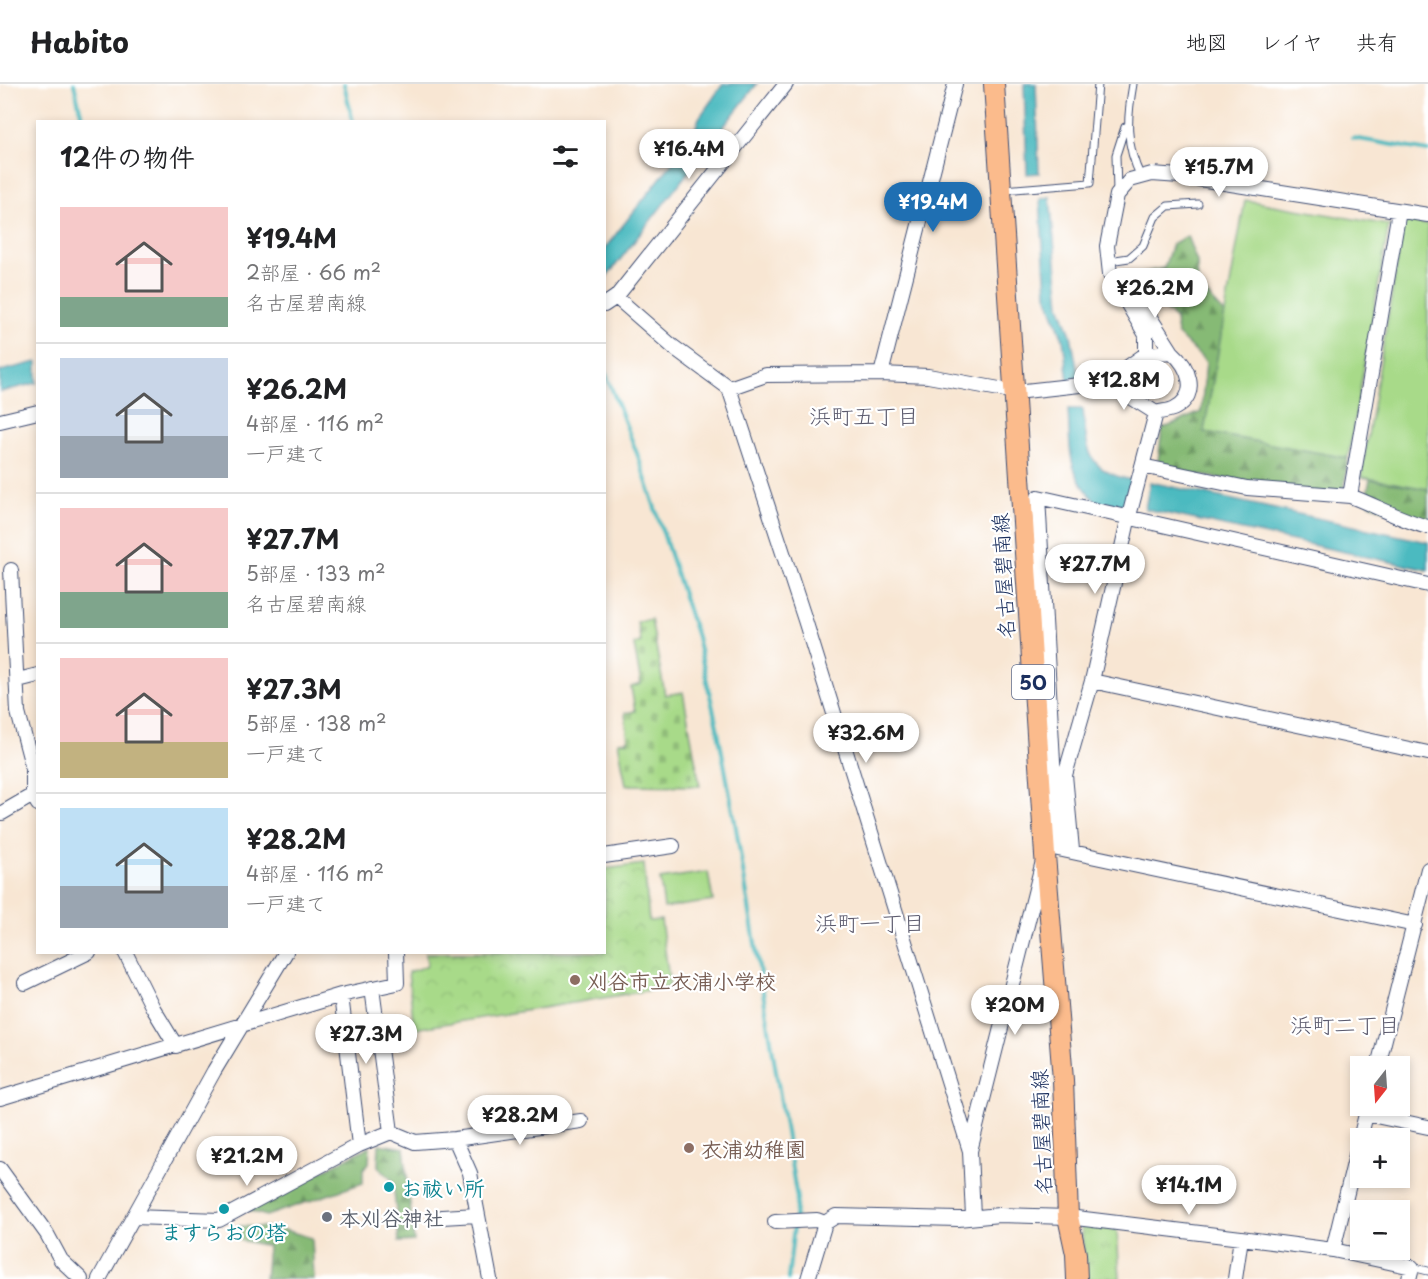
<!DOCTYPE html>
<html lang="ja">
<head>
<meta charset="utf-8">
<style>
	body { margin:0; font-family:"Playpen Sans","Klee One",sans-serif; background:#f6f6f6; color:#202124; height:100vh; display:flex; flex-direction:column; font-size:22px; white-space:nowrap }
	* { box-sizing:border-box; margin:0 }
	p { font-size:20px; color:#757577 }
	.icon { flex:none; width:33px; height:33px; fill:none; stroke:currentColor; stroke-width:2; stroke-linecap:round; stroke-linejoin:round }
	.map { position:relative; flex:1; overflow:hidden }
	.drawer { position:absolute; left:36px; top:36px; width:570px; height:834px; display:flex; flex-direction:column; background:#fff; border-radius:0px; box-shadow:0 3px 9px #0003 }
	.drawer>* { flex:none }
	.needle { width:39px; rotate:197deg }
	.buttons { position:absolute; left:1350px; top:972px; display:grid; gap:12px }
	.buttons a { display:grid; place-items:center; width:60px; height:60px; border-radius:0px; background:#fff; box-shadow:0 3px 9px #0003; font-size:30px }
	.price { position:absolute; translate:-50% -51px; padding:0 14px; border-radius:21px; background:#fff; color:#222; font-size:20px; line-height:39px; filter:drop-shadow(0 2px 3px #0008) }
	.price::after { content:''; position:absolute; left:50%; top:36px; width:18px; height:14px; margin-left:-9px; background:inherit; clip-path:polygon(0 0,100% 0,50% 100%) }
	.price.selected { background:#1f6fb2; color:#fff }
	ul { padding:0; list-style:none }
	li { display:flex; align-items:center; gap:18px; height:150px; padding:0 24px }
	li+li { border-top:2px solid #e0e0e0 }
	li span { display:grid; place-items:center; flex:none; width:168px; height:120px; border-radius:0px; color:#555 }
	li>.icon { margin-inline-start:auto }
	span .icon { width:72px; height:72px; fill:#fffc; stroke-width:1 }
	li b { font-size:26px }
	h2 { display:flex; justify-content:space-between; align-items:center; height:72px; padding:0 24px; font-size:26px }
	header { display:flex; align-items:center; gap:36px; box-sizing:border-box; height:84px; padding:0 30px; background:#fff; border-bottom:2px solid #e0e0e0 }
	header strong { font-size:28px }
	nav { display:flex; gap:33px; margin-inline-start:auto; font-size:21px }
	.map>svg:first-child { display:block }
	.grass { fill:url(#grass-tufts); stroke:#628474; stroke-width:1.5 }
	.forest { fill:url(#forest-firs); stroke:#50746a; stroke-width:1.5 }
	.cemetery { fill:url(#cemetery-stones); stroke:#628474; stroke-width:1.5 }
	.park { fill:url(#park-crowns); stroke:#628474; stroke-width:1.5 }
	.pitch { fill:#a8da89; stroke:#628474; stroke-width:1.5 }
	.water { fill:#4bbac0; stroke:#33748f; stroke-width:1.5 }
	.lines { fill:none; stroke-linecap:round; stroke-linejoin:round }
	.stream { stroke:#4bbac0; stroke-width:4 }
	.service-casing { stroke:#3c4a70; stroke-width:9 }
	.minor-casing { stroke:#3c4a70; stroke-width:16 }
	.primary-casing { stroke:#3c4a70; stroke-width:22 }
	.service { stroke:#fff; stroke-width:7 }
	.minor { stroke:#fff; stroke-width:14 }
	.primary { stroke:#fbbb8c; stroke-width:20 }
	.education-dot { fill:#8d6e63; stroke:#fff; stroke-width:2 }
	.culture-dot { fill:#0f9aa8; stroke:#fff; stroke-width:2 }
	.worship-dot { fill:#6b7280; stroke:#fff; stroke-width:2 }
	.labels { text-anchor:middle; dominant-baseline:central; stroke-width:4.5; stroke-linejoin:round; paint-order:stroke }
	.shield { fill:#fff; stroke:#5f6d8e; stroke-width:1.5 }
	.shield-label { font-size:20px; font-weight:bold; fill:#1b2f5e }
	.street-label { font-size:21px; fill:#1b2f5e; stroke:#fff }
	.education-label { font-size:21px; font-weight:bold; fill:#785e54; stroke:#fff; text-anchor:start }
	.culture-label { font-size:21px; font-weight:bold; fill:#0d838f; stroke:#fff; text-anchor:start }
	.worship-label { font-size:21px; font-weight:bold; fill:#5b616d; stroke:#fff; text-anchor:start }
	.neighbourhood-label { font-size:22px; fill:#5c5b6e; stroke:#fff }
</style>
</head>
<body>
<header>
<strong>Habito</strong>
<nav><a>地図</a><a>レイヤ</a><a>共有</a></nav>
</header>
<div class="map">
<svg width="1428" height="1195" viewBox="0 0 1428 1195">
	<defs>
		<pattern id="grass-tufts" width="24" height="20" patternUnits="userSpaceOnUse" patternTransform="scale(1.5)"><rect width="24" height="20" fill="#a8da89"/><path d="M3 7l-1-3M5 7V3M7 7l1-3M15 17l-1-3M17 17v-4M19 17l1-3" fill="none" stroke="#90bb79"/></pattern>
		<pattern id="forest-firs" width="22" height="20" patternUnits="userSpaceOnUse" patternTransform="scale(1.5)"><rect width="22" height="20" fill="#86ba75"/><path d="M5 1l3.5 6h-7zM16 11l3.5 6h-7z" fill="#6d9863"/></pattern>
		<pattern id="cemetery-stones" width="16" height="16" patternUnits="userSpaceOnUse" patternTransform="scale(1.5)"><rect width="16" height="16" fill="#a8da89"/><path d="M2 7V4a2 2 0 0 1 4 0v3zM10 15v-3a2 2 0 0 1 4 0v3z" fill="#90bb79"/></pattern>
		<pattern id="park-crowns" width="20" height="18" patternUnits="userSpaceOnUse" patternTransform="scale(1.5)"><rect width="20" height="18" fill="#a8da89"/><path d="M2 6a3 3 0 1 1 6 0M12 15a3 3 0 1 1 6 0" fill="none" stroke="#90bb79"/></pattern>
	</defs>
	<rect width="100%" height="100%" fill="#fff"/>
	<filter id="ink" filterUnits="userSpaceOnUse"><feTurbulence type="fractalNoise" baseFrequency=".0167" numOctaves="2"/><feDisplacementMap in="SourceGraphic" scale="12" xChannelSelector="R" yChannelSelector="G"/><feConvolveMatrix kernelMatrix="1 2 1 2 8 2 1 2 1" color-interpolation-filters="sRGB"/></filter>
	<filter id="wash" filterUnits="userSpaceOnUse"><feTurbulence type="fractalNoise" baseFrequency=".008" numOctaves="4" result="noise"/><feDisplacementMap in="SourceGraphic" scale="24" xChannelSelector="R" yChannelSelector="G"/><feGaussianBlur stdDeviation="1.35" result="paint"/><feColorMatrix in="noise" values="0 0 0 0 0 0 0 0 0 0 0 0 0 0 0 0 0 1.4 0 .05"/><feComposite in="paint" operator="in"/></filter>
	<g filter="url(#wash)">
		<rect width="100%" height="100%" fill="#f8e6d3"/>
		<path class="grass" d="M1081 1142 1117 1146 1120 1195H1087Z"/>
		<path class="forest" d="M1187 152 1197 178 1198 201 1225 230 1204 348 1348 374 1343 412 1157 385 1162 345 1201 328 1206 278 1177 250 1175 234 1137 203 1132 191 1164 184 1172 160Z
			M1370 395 1428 405V443L1370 420 1367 410Z
			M379 1060 404 1064 414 1157 399 1158 393 1097 378 1082Z
			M370 1062 369 1079 363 1085V1099L266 1132 248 1126Z
			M237 1142 278 1144 312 1154 314 1195H265L268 1162 240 1156Z"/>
		<path class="cemetery" d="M651 535 665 611 683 608 700 702 626 701 618 658 628 657 625 629 635 627 631 603 641 600 634 560 641 558 637 538Z"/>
		<path class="park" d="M644 780 649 837 661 836 670 903 414 945 408 888 427 882 426 869 604 868 605 785Z"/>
		<path class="pitch" d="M1245 116 1389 141 1348 374 1204 348Z
			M1404 137 1428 141V405L1361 393Z
			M708 788 713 817 664 824 660 795Z"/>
		<path class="water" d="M723 0H757L605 195V164L692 54 699 34Z
			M1024 0H1036L1039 89 1027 90Z
			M1050 113 1060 221 1071 251 1079 295 1068 297 1063 255 1046 210 1040 115Z
			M37 278V299L0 308V287Z
			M1068 325H1083C1087 366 1086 387 1132 396L1124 422 1097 419C1065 386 1071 368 1068 325Z
			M1150 398 1428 458V486L1145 425Z"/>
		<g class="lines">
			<path class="stream" d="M74 0 83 38
				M344 0 353 38
				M1353 54 1428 67
				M604 285 638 372 697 553 718 647 735 738 797 1115 788 1195"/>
		</g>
	</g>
	<g filter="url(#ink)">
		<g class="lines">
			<defs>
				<path id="service" d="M1133 0C1127 34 1125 61 1141 93
					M1003 106 1090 99 1098 0
					M1117 108 1116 71 1125 43
					M1109 177 1129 174 1143 162 1155 133 1168 122 1198 120
					M1412 1183 1428 1187"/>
				<path id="minor" d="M1124 212 1144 224 1172 268
					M616 213 672 262 729 304 805 536 970 1067
					M604 221 616 213 786 0
					M1146 270V251L1110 190 1107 162 1117 111 1130 96 1152 90 1180 92 1428 131
					M881 290 955 0
					M1107 298 1156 329
					M729 304 766 291 881 290 928 292 1016 308 1107 298 1146 270 1172 268C1188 282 1201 310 1175 324 1170 327 1162 327 1156 329L1129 432 1092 597 1065 691 1072 766
					M0 337 38 328
					M1142 382 1247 404 1350 412 1399 127
					M1350 412C1377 422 1400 436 1428 443
					M11 486 18 628 33 685V711L38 720
					M18 596 38 591
					M1092 597 1428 669
					M2 729 33 711
					M604 772 673 762
					M1415 841 1058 765 1038 413 1428 501
					M125 868 153 924 176 962
					M25 899 89 868
					M372 904 391 1048 415 1058 455 1055 470 1089 490 1195
					M341 911 359 1061 391 1048
					M1378 982 1428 785
					M0 1014 341 911 397 899 396 868
					M1366 1030 1428 1043
					M455 1055 581 1037
					M0 1085 47 1150 61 1176 81 1195
					M133 1133 219 1136 359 1061
					M442 1133 477 1131
					M973 1133 970 1067 1042 781
					M775 1138 817 1136 825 1139
					M1241 1154 1333 1166 1412 1183 1409 1195
					M1333 1166 1368 1022
					M99 1195 214 987 286 868
					M808 1195 825 1139 836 1132 958 1135 999 1131 1068 1133 1241 1154 1235 1195"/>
				<path id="primary" d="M994 0 1045 771 1063 996 1068 1133 1076 1170 1077 1195"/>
			</defs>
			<use href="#service" class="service-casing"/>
			<use href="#minor" class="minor-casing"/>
			<use href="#primary" class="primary-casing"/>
			<use href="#service" class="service"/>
			<use href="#minor" class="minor"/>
			<use href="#primary" class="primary"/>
		</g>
	</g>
	<g class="education-dot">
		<circle cx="575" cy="896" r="6"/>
		<circle cx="689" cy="1064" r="6"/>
	</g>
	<g class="culture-dot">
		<circle cx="389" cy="1103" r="6"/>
		<circle cx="224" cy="1125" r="6"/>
	</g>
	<circle class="worship-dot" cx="327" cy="1133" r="6"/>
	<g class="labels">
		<rect class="shield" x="1012" y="581" width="42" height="34" rx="4.5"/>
		<g class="shield-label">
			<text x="1033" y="598">50</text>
		</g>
		<g class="street-label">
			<text transform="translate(1002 492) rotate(-93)">名古屋碧南線</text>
			<text transform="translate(1040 1048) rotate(-92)">名古屋碧南線</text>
		</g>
		<g class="education-label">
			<text x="587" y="896">刈谷市立衣浦小学校</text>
			<text x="701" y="1064">衣浦幼稚園</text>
		</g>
		<g class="culture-label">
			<text x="401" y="1103">お祓い所</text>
			<text x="224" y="1147" text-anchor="middle">ますらおの塔</text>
		</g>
		<g class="worship-label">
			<text x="339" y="1133">本刈谷神社</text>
		</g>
		<g class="neighbourhood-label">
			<text x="864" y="330">浜町五丁目</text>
			<text x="870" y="837">浜町一丁目</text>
			<text x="1345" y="939">浜町二丁目</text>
		</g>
	</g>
</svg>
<div class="buttons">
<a><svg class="needle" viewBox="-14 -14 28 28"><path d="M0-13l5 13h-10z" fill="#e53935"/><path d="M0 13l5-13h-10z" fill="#757577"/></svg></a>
<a>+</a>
<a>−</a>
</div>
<b class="price" style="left:689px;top:96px">¥16.4M</b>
<b class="price" style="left:1219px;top:114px">¥15.7M</b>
<b class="price selected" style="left:933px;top:149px">¥19.4M</b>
<b class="price" style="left:1155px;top:235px">¥26.2M</b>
<b class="price" style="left:1124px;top:327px">¥12.8M</b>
<b class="price" style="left:1095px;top:511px">¥27.7M</b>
<b class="price" style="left:866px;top:680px">¥32.6M</b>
<b class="price" style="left:1015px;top:952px">¥20M</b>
<b class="price" style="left:366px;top:981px">¥27.3M</b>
<b class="price" style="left:520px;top:1062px">¥28.2M</b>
<b class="price" style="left:247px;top:1103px">¥21.2M</b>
<b class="price" style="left:1189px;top:1132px">¥14.1M</b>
<section class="drawer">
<h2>12件の物件<svg class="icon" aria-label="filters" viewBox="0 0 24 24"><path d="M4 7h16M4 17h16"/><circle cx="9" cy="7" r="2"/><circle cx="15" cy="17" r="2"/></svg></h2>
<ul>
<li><span style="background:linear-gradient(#f6c9c9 75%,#7fa58c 0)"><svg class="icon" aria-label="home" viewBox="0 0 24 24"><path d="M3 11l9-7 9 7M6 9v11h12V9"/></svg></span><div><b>¥19.4M</b><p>2部屋 · 66 m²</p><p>名古屋碧南線</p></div></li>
<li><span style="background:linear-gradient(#c9d6e8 65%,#9aa5b1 0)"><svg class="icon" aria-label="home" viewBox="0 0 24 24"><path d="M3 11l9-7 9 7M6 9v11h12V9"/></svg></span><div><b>¥26.2M</b><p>4部屋 · 116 m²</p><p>一戸建て</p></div></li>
<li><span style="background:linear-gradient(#f6c9c9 70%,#7fa58c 0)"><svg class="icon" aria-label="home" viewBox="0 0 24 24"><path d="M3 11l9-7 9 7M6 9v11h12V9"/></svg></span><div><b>¥27.7M</b><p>5部屋 · 133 m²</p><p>名古屋碧南線</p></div></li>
<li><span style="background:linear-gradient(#f6c9c9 70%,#c2b280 0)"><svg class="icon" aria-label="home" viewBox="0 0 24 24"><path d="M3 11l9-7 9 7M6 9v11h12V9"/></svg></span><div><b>¥27.3M</b><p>5部屋 · 138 m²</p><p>一戸建て</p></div></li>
<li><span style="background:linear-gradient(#bfe0f5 65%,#9aa5b1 0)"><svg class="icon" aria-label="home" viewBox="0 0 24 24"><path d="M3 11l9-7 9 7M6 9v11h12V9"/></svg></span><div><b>¥28.2M</b><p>4部屋 · 116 m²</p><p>一戸建て</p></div></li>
</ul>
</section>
</div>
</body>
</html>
